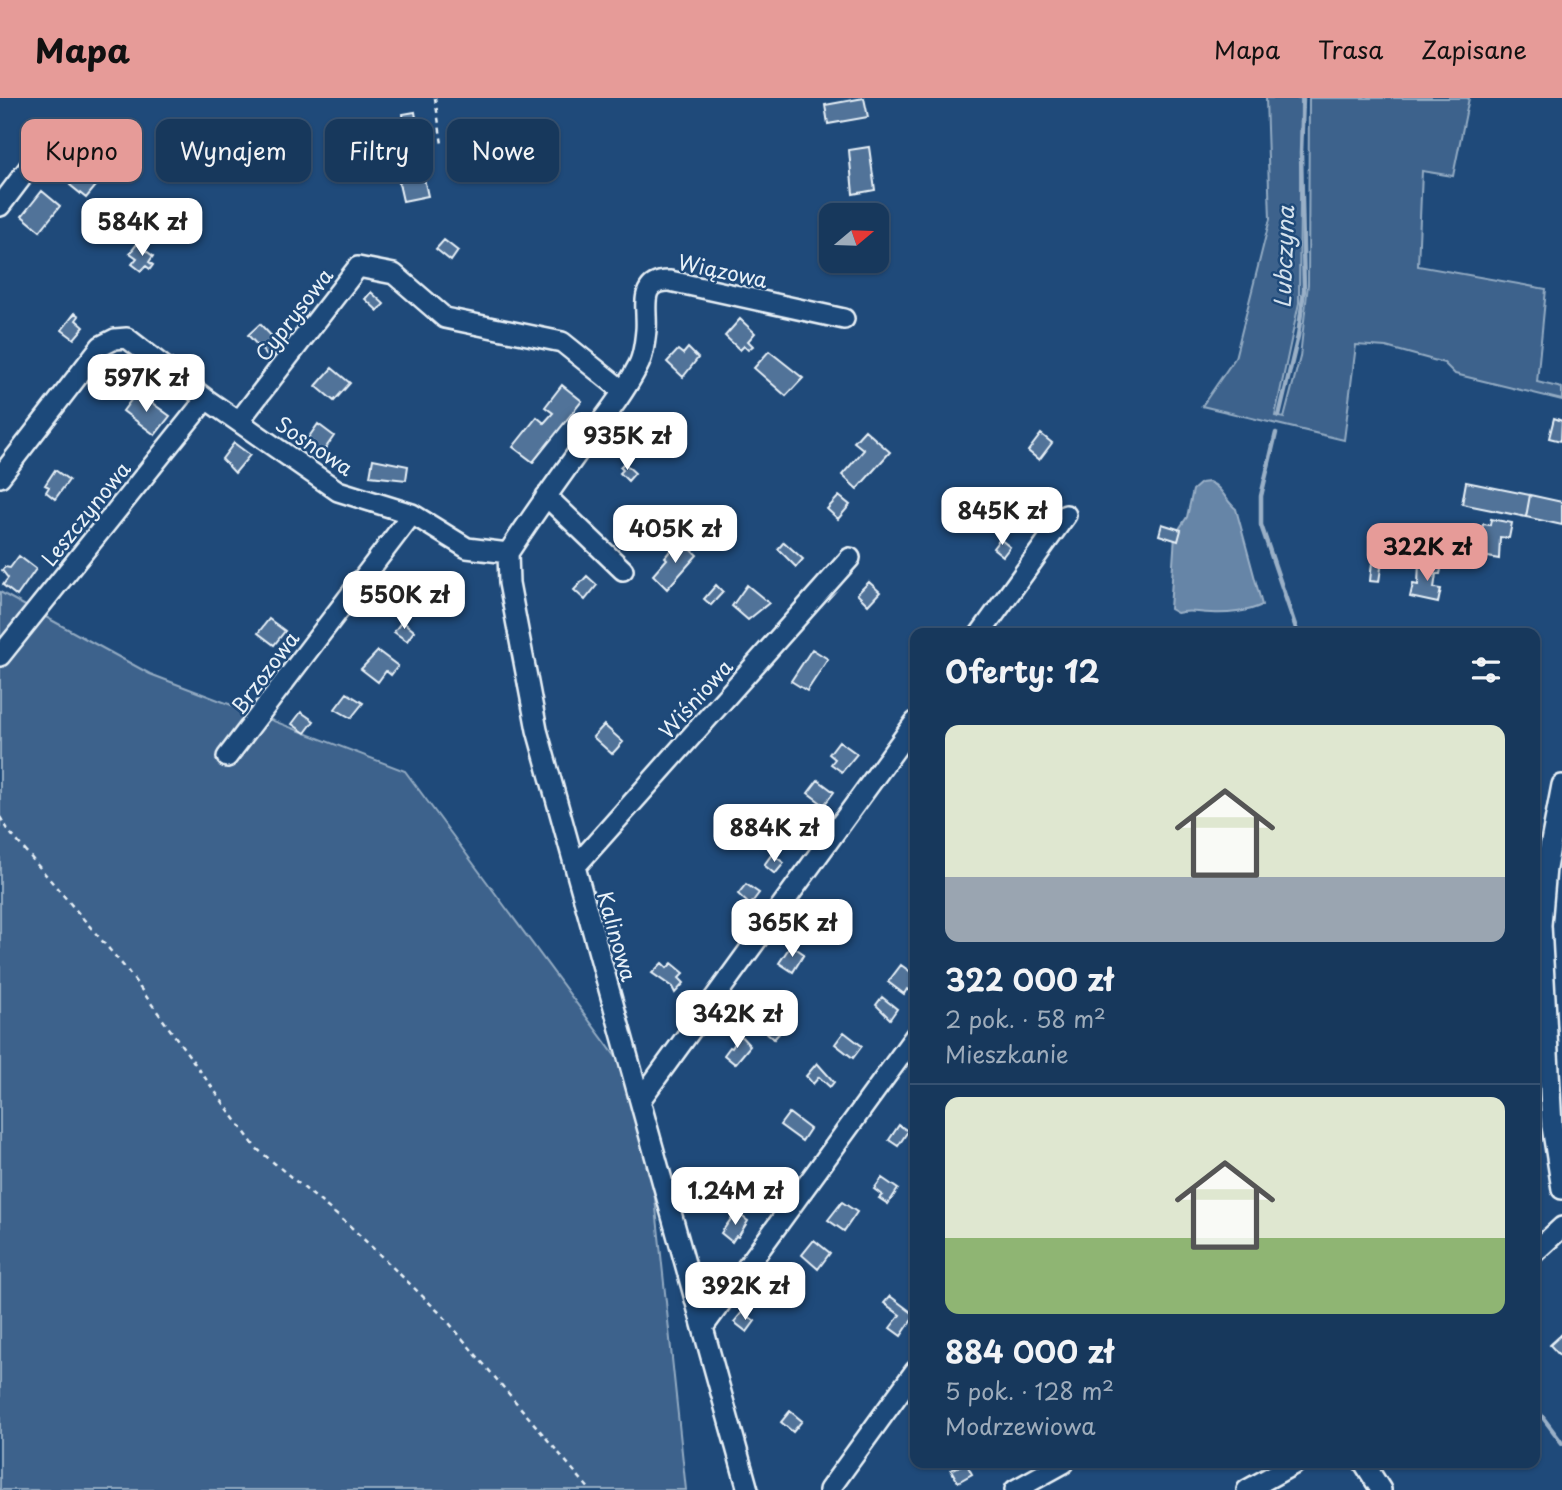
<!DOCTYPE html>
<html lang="pl">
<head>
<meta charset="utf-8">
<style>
	body { margin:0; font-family:"Playpen Sans",sans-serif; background:#203f62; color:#f1f3f6; height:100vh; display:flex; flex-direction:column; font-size:26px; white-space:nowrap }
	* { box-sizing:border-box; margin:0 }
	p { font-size:23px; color:#9eacbb }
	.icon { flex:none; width:38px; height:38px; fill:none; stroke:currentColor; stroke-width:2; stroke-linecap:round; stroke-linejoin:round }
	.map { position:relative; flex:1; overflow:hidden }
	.panel { position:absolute; left:910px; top:530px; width:630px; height:840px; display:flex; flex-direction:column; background:#17385c; border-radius:14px; box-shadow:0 2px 5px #0004,0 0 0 2px #365272 }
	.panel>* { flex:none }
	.guide { position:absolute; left:21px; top:21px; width:665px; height:63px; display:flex; gap:14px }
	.needle { width:46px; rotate:71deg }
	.buttons { position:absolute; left:819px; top:105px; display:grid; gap:14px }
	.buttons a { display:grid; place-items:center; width:70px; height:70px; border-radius:14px; background:#17385c; box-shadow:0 2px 5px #0004,0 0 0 2px #365272; font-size:35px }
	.price { position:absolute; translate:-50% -60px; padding:0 16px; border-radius:14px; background:#fff; color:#222; font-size:23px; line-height:46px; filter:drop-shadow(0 2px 4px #0008) }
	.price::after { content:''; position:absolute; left:50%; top:42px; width:21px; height:16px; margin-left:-10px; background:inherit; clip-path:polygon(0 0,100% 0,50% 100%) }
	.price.selected { background:#e69b98; color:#111 }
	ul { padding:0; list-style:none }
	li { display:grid; align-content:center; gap:14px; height:371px; padding:0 35px }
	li+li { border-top:2px solid #365272 }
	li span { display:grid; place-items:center; height:217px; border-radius:14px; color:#555 }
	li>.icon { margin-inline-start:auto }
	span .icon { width:126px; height:126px; fill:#fffc; stroke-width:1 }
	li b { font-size:30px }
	h2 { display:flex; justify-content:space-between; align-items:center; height:84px; padding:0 35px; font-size:30px }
	.tag { padding:0 24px; border-radius:14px; background:#17385c; box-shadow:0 2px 5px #0004,0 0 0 2px #365272; font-size:24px; line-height:63px }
	.tag.selected { background:#e69b98; color:#111 }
	header { display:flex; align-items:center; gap:42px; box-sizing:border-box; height:98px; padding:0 35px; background:#e69b98; color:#111 }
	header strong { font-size:33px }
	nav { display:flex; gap:38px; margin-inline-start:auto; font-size:24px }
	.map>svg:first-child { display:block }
	.green { fill:#3c628c; stroke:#92aac2; stroke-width:2 }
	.water { fill:#6685a7; stroke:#9ab0c7; stroke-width:2 }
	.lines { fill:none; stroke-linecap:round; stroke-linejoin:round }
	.stream { stroke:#9ab0c7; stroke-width:4.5 }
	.building { fill:#517399; stroke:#e8f1f8; stroke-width:2 }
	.minor-casing { stroke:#e8f1f8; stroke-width:24 }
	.path { stroke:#e8f1f8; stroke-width:2.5; stroke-dasharray:5 5; stroke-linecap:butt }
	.minor { stroke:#1f4a7a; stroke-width:19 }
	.labels { text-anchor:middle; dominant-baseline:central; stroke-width:5; stroke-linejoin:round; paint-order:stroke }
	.street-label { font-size:21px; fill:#e8f1f8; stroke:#1f4a7a }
	.water-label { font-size:23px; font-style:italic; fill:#d4e1ec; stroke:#1f4a7a }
</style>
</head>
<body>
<header>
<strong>Mapa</strong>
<nav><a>Mapa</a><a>Trasa</a><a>Zapisane</a></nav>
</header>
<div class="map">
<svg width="1562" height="1392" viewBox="0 0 1562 1392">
	<rect width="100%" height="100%" fill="#1f4a7a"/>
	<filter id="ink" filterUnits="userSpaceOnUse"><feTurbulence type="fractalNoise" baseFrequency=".0143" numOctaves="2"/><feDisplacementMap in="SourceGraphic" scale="14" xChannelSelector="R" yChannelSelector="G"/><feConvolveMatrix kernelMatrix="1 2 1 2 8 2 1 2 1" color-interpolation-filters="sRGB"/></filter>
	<g filter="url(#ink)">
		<path class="green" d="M1266 0H1301L1299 205 1275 318 1284 320 1300 259 1308 186 1309 0H1469L1453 78 1422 73 1418 168 1546 191 1537 284 1562 290V302L1455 276 1444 265 1386 249 1356 247 1344 342 1202 308 1235 260 1270 121Z
			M0 494 150 576 405 673 644 997 686 1392H0Z"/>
		<path class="water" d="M1209 384C1222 389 1225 402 1236 411L1262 507C1248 514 1227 516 1211 515 1197 515 1190 511 1177 515L1170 511 1175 437 1187 419 1193 392 1201 385Z"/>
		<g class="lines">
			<path class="stream" d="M1279 318 1298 238 1304 192 1301 55 1303 0
				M1276 335 1261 398V427L1298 536
				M1535 1309 1562 1345"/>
		</g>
		<path class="building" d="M864 0 868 19 828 26 825 7Z
			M415 14 418 32 405 33 403 16Z
			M869 49 875 92 853 96 849 52Z
			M89 64 105 77 86 100 70 87Z
			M423 76 428 98 403 103 398 81Z
			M42 93 60 108 40 133 22 118Z
			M444 142 458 153 451 163 436 151Z
			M137 146 153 158 149 164 153 167 150 171 146 168 141 173 132 166 137 160 130 155Z
			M371 194 384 206 378 213 365 201Z
			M75 215 79 218 76 222 84 229 74 241 62 232Z
			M740 221 755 235 748 243 753 248 748 252 744 248 740 252 725 238Z
			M260 226 282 249 270 261 248 237Z
			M688 250 698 260 683 279 667 264 678 252 683 256Z
			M769 253 803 280 786 298 754 270Z
			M332 270 350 285 334 303 316 288Z
			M562 287 582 303 533 364 513 349 537 319 544 325 553 315 545 309Z
			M137 294 170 318 155 337 123 313Z
			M1554 320 1562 323 1561 343 1549 340Z
			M318 326 334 338 322 355 306 343Z
			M865 332 890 354 857 391 842 377 864 352 854 344Z
			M1041 336 1052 345 1039 362 1028 353Z
			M234 345 250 357 235 375 222 361Z
			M373 361 408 368 406 382 370 378Z
			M624 365 635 375 628 383 620 375 623 372 620 369Z
			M55 372 69 382 55 401 46 394 49 389 45 387Z
			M1466 384 1530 397 1526 419 1462 406Z
			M1530 397 1562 404V427L1526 419Z
			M839 398 850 407 838 421 827 411Z
			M1491 421 1512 425 1509 440 1500 439 1499 461 1477 457 1483 426 1490 427Z
			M1162 426 1181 432 1178 443 1159 437Z
			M1000 441 1010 449 1003 458 993 450Z
			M683 444 697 457 667 491 653 477 667 461 665 459 674 448 677 451Z
			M784 444 803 461 796 469 778 451Z
			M1373 455 1383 456 1379 484 1370 483Z
			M19 458 36 471 17 498 3 487 8 480 2 472 5 469 10 470Z
			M1419 463 1442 467 1440 476H1436L1434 490 1441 491 1438 505 1410 499 1413 486 1418 487Z
			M587 478 597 487 585 502 574 492Z
			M869 484 880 494 868 507 857 496Z
			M716 487 723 494 711 507 704 501Z
			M747 487 769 505 748 522 732 508Z
			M437 492 449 502 440 512 428 502Z
			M269 521 285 533 274 547 258 535Z
			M402 523 414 533 407 543 394 534Z
			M812 551 828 561 807 593 791 583Z
			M378 553 398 568 391 577 386 573 378 584 361 571Z
			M347 595 363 605 351 620 335 611Z
			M301 614 314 623 305 635 292 626Z
			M604 627 623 644 612 656 593 639Z
			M839 643 857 656 842 674 831 666 835 661 829 656Z
			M818 682 834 694 824 707 808 695Z
			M772 756 784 765 775 776 764 767Z
			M746 786 759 795 750 807 738 796Z
			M818 810 834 819 824 837 809 826Z
			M791 847 804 856 793 874 779 865Z
			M662 865 667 870 672 865 684 875 679 880 684 885 675 895 672 889 652 875Z
			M901 867 915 877V889L912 894 907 891 904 896 888 884Z
			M882 899 897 911 890 921 876 907Z
			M775 920 785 929 774 941 764 932Z
			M844 934 862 948 853 960 835 946Z
			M740 937 750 948 735 966 724 957 730 949 732 950Z
			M817 965 834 984 830 989 819 979 813 986 806 978Z
			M789 1015 810 1031 802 1043 780 1027Z
			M899 1027 908 1033 898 1048 889 1042Z
			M882 1080 898 1091 888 1106 879 1100 882 1097 874 1091Z
			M842 1104 857 1114 844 1133 828 1122Z
			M736 1114 748 1123 738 1139 736 1138 732 1144 721 1135Z
			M814 1142 830 1155 818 1171 802 1157Z
			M783 1183 801 1195 790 1208 781 1202 783 1198 775 1192Z
			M890 1198 915 1217 901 1238 890 1230 900 1217 884 1205Z
			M742 1214 755 1223 747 1234 734 1224Z
			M1562 1236V1260L1550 1247Z
			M790 1313 802 1323 793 1334 781 1324Z
			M966 1365 972 1376 958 1384 951 1372Z"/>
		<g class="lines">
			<defs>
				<path id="minor" d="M0 108 43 51
					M239 323 358 169 394 176 445 220 562 244 623 293
					M0 379 101 248 115 241 127 240 206 301 338 393 412 416 467 450 508 455
					M546 398 623 472
					M508 455 509 485 537 632 748 1392
					M508 455C531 420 555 386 579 353 600 325 622 299 638 268 643 259 645 243 646 232 648 211 637 182 670 183L844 221
					M980 536 1066 417
					M0 558 206 301
					M227 659 412 416
					M1562 687 1546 770 1541 827 1552 1028 1562 1091
					M575 769 850 460
					M641 1001 915 624
					M1535 1154 1562 1129
					M704 1228 915 938
					M1364 1365 1381 1392
					M829 1392 915 1273
					M1015 1392 1064 1365
					M1247 1392 1296 1365"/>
			</defs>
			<use href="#minor" class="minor-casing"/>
			<path class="path" d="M435 0 442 46
				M0 719 11 736 127 872 256 1050 350 1128 444 1219 590 1392"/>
			<use href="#minor" class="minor"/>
		</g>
	</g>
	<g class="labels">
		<g class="street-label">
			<text transform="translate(723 172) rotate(12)">Wiązowa</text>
			<text transform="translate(293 216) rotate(-52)">Cyprysowa</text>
			<text transform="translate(315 347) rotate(34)">Sosnowa</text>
			<text transform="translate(85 415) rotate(-51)">Leszczynowa</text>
			<text transform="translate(264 574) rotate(-53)">Brzozowa</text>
			<text transform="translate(695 600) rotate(-48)">Wiśniowa</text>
			<text transform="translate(618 838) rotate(74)">Kalinowa</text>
		</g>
		<g class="water-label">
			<text transform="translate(1283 159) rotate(-88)">Lubczyna</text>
		</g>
	</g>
</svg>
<div class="buttons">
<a><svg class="needle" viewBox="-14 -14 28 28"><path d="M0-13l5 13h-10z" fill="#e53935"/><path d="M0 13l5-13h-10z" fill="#9eacbb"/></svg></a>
</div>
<b class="price" style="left:142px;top:160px">584K zł</b>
<b class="price" style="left:146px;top:316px">597K zł</b>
<b class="price" style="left:627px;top:374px">935K zł</b>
<b class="price" style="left:1002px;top:449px">845K zł</b>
<b class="price" style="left:675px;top:467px">405K zł</b>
<b class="price selected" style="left:1427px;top:485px">322K zł</b>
<b class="price" style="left:404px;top:533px">550K zł</b>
<b class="price" style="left:774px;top:766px">884K zł</b>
<b class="price" style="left:792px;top:861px">365K zł</b>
<b class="price" style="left:737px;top:952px">342K zł</b>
<b class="price" style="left:735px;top:1129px">1.24M zł</b>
<b class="price" style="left:745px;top:1224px">392K zł</b>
<div class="guide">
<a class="tag selected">Kupno</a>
<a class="tag">Wynajem</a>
<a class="tag">Filtry</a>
<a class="tag">Nowe</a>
</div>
<section class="panel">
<h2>Oferty: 12<svg class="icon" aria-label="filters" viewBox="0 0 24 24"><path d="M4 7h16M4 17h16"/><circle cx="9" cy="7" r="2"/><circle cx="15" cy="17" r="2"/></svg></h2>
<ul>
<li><span style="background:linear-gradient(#dfe7d0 70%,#9aa5b1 0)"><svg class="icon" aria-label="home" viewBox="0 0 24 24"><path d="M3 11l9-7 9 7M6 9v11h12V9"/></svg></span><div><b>322 000 zł</b><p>2 pok. · 58 m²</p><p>Mieszkanie</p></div></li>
<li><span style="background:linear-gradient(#dfe7d0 65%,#8fb573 0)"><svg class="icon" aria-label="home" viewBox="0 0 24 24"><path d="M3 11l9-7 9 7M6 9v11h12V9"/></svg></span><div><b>884 000 zł</b><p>5 pok. · 128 m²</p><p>Modrzewiowa</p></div></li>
</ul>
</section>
</div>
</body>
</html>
